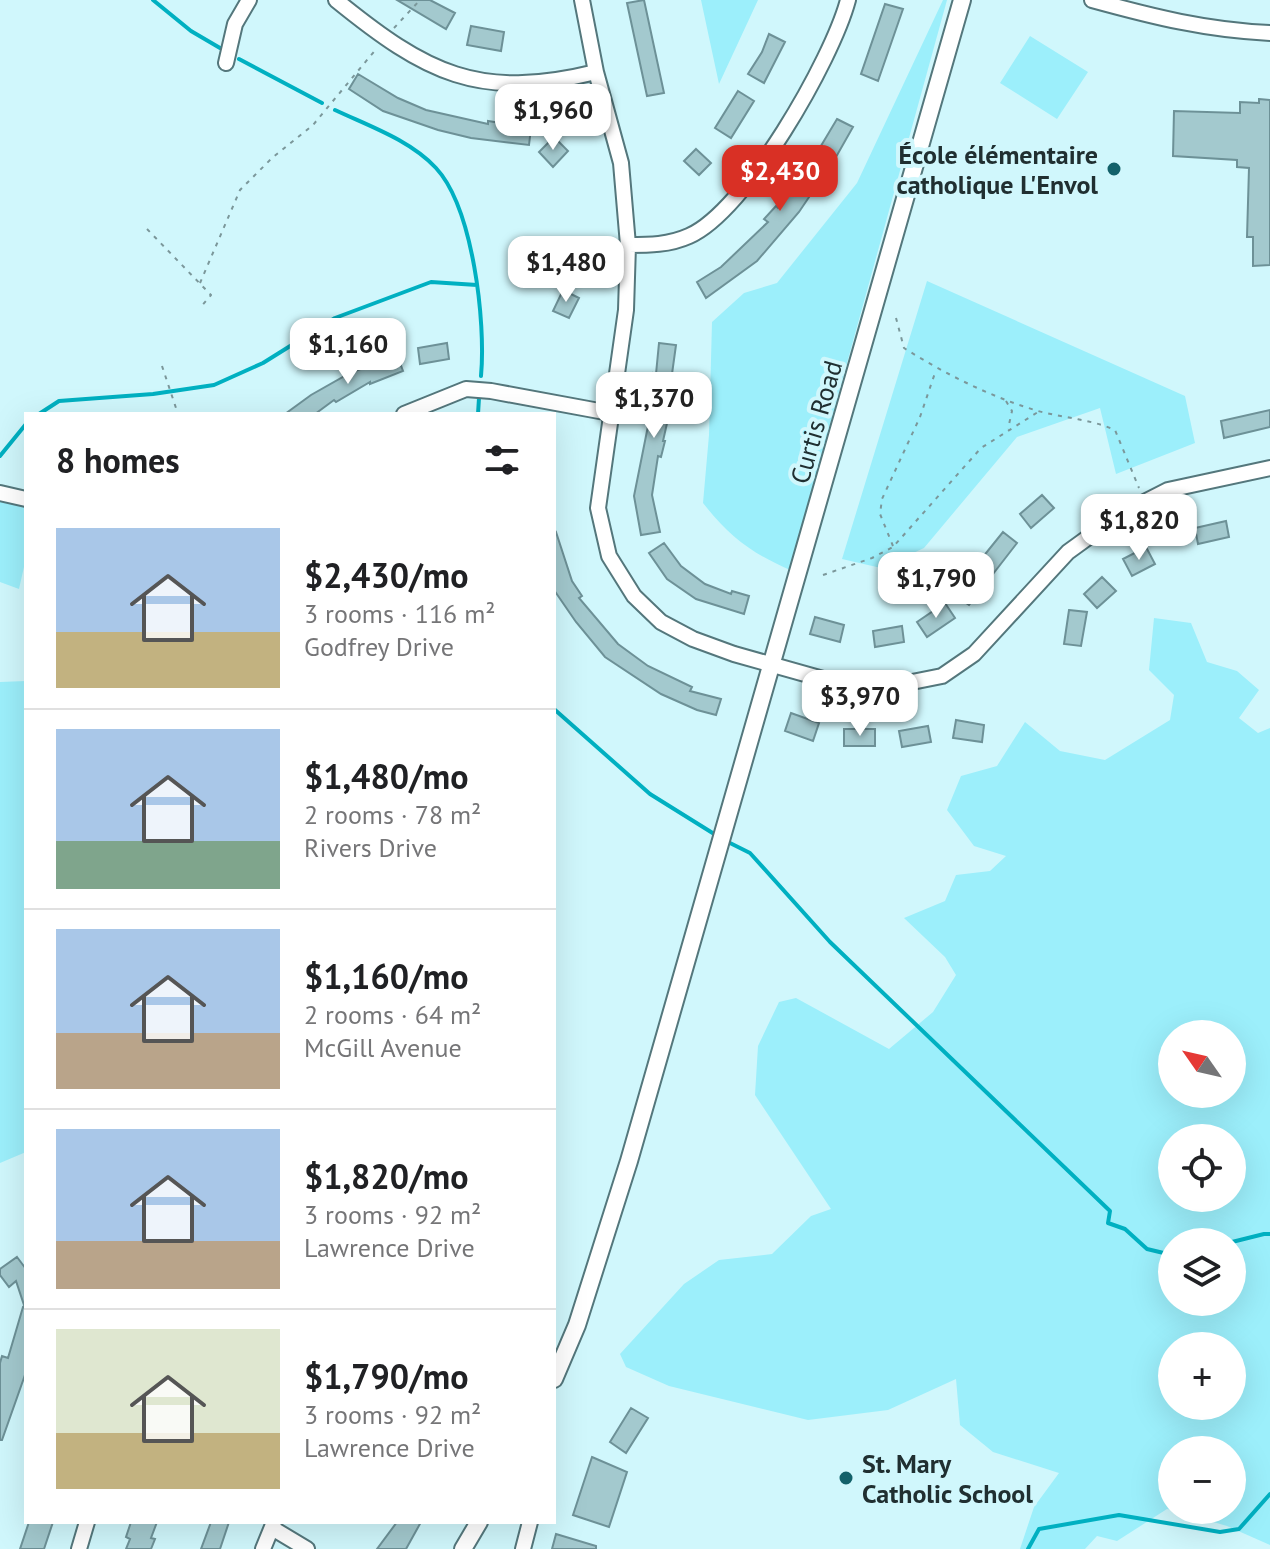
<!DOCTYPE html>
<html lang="en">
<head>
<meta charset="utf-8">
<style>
	body { margin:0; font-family:"PT Sans",sans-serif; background:#f2f2f2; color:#202124; height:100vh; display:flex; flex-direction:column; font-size:30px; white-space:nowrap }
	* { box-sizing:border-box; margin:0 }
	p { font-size:26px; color:#757577 }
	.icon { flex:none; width:44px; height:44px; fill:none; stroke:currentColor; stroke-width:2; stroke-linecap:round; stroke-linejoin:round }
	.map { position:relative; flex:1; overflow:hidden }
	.sheet { position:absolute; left:24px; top:412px; width:532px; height:1112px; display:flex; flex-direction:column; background:#fff; border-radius:0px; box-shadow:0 8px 32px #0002 }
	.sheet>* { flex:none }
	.needle { width:52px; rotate:304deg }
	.controls { position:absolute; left:1158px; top:1020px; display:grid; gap:16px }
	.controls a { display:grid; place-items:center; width:88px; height:88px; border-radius:50%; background:#fff; box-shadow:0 8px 32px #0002; font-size:40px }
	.price { position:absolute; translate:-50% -68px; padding:0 18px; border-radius:16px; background:#fff; color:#222; font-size:26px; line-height:52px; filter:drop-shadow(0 2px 4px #0008) }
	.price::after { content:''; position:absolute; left:50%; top:48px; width:24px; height:18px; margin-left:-12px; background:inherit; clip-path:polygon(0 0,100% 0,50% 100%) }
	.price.active { background:#d93025; color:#fff }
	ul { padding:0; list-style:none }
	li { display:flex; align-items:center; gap:24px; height:200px; padding:0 32px }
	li+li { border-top:2px solid #e0e0e0 }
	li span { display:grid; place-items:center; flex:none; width:224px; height:160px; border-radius:0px; color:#555 }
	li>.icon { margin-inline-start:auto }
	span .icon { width:96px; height:96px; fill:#fffc; stroke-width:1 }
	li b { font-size:34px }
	h2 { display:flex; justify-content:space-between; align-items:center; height:96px; padding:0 32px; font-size:34px }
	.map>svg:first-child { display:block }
	.green { fill:#9ceffb; fill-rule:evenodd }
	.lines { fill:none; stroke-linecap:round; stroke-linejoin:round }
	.stream { stroke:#00b0c1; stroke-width:4 }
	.building { fill:#a3c9ce; stroke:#6d9197; stroke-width:2 }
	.minor-casing { stroke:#54777c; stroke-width:18 }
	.major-casing { stroke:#54777c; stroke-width:20 }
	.path { stroke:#7b979a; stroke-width:2; stroke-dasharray:4 6; stroke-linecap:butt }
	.minor { stroke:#fff; stroke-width:14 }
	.major { stroke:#fff; stroke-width:16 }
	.poi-dot { fill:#13616a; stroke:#d0f7fc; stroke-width:3 }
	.labels { text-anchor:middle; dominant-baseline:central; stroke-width:8; stroke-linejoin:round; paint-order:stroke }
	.poi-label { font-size:26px; font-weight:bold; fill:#202f31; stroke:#d0f7fc; text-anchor:end }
	.street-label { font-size:26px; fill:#202f31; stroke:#d0f7fc }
</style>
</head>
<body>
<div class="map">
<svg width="1270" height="1549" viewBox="0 0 1270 1549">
	<rect width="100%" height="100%" fill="#d0f7fc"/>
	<path class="green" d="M701 0H758L719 84Z
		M943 0H947L790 570C751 553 729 536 703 503L709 435 712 322 744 293 777 283 857 183Z
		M1030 36 1088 72 1057 119 1000 83Z
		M927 281 1185 396 1195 443 1116 474 1100 408 1017 437 924 548 881 568 842 559Z
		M0 499 26 508V558L19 589 0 582Z
		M1154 618 1191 623 1207 662 1237 671 1259 690 1239 718 1258 733 1270 728V1545L1227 1526 1172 1510H1232V1450H1172V1510L1167 1509 1117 1541 1097 1536 1085 1549H1020L1034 1507 1059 1473 993 1452 960 1425 956 1379 888 1410 808 1420 669 1386 626 1367 620 1354 684 1284 719 1260 772 1254 811 1216 831 1209 755 1095 758 1046 779 1002 796 998 889 1049 933 1012 956 975 945 957 904 918 945 901 956 875 990 871 1006 856 974 846 947 810 961 776 997 766 1025 722 1060 751 1105 760 1170 720 1174 695 1149 670ZM1172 1034H1232V1094H1172ZM1172 1138H1232V1198H1172ZM1172 1242H1232V1302H1172ZM1232 1346V1406H1172V1346Z
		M26 681V1152L0 1163V682Z"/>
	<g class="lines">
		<path class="stream" d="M153 0 191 31 220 48
			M239 59 322 103
			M335 110C369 126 410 140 436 168 473 208 486 322 481 376
			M39 414 59 401 153 394 214 385 263 363 335 318 431 282 477 285
			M478 414 479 398
			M0 456 26 424
			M554 709 650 794 719 837
			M726 841 750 853 830 942 1110 1211 1108 1223 1125 1229 1147 1249 1172 1255
			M1232 1242 1264 1234H1270
			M1028 1549 1039 1529 1119 1515 1220 1532 1239 1529 1270 1494"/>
	</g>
	<path class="building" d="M397 0H430L455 13 446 29Z
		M644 0 664 93 647 96 627 3Z
		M885 4 903 9 878 81 861 74Z
		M471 26 504 32 501 51 467 45Z
		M769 34 785 42 764 83 748 74 762 52Z
		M358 74 398 98 426 110 488 124V121L531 128 529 145 471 138 438 130 383 111 349 89Z
		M738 91 754 101 731 138 715 128Z
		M1259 99 1270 100V265L1253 266V237H1247L1249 168 1237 167V160L1173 156 1174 111 1240 113V102L1259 103Z
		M837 119 853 127 836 157 799 212 757 261 706 298 697 282 721 267 768 222 764 219 776 206 778 208 794 185 797 186Z
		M554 137 568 151 553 167 539 152Z
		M696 149 711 163 699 175 684 161Z
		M563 290 579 298 569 318 553 311Z
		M447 343 449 359 420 364 418 348Z
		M659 343 676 345 667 410H670L663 441H665L661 457 658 456 652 495 660 532 641 535 634 496 655 391 650 390 653 373 656 374Z
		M397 355 403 371 370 384V382L336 402 334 400 315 414H285L311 395 350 373Z
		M1270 410V427L1224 438 1221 421Z
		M1042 495 1054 508 1031 528 1020 514Z
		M1226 521 1229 537 1198 544 1195 528Z
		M556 532 572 581 582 596 579 598 618 644 648 666 692 687 690 691 721 699 716 715 697 710 661 694 605 657 576 622 554 590V533Z
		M1003 532 1017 543 969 605 953 594Z
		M664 543 681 566 705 584 731 594 732 591 749 596 744 614 696 599 667 579 649 553Z
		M1146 547 1155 564 1132 576 1123 559Z
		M1102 577 1116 591 1097 608 1084 594Z
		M945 603 955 618 927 637 917 622Z
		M1069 610 1087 612 1081 646 1064 644Z
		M815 617 844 625 840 642 810 634Z
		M902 626 904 642 875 647 873 631Z
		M791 713 819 723 813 741 785 731Z
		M956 720 984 725 982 742 953 738Z
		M928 726 931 742 902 747 899 731Z
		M844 729H875V746H844Z
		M17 1257 26 1269V1304L24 1305 16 1281 9 1287 0 1275V1269Z
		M23 1307 26 1308V1372L2 1440H0V1363L2 1356 8 1358Z
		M631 1408 648 1418 626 1453 610 1442Z
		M592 1457 627 1472 609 1527 573 1515Z
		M29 1522H53L44 1549H20Z
		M131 1522H157L151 1538 155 1539 151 1549H126L130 1539 126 1537Z
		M211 1522H229L220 1549H201Z
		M397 1522H421L406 1549H377Z
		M556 1534 596 1546V1549H552Z"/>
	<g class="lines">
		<defs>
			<path id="minor" d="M336 0C426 73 478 101 596 72
				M582 0 596 72 621 163 628 245 626 310 598 508 609 556 634 596 661 622 693 639 734 654 830 681 854 685 892 686 942 676 974 654 1068 552 1119 515 1168 490 1270 468
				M1092 0C1154 17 1206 30 1270 33
				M226 63 235 24 249 0
				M628 245C649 245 669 245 689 236 746 211 832 60 848 0
				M404 414 466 389 491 391 610 413
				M0 493 26 499
				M272 1528 307 1549
				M79 1549 87 1522
				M263 1549 274 1522
				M523 1549 530 1522"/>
			<path id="major" d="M554 1379 577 1325 629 1161 962 0
				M463 1549 479 1522"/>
		</defs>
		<use href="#minor" class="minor-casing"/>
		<use href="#major" class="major-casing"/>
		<path class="path" d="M394 28 420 0
			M147 229 211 295 200 308
			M200 283 240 190 272 158 313 125 377 48
			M896 318 904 348C945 374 991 397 1038 411 1064 418 1090 419 1115 430L1139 488
			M162 366 178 414
			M1006 401 1012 411 1008 429
			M893 546 880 514 882 499 920 417 936 370
			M823 575 872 558 893 547 981 448 1038 412"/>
		<use href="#minor" class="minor"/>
		<use href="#major" class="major"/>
	</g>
	<g class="poi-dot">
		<circle cx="1114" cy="169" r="8"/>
		<circle cx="846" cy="1478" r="8"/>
	</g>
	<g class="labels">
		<g class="poi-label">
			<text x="1098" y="154">École élémentaire<tspan x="1098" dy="30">catholique L'Envol</tspan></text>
			<text x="862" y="1463" text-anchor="start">St. Mary<tspan x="862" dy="30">Catholic School</tspan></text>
		</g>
		<g class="street-label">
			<text transform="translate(816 422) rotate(-74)">Curtis Road</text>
		</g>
	</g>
</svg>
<div class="controls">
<a><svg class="needle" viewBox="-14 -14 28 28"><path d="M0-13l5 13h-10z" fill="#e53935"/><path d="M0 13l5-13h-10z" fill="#757577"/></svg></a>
<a><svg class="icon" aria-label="locate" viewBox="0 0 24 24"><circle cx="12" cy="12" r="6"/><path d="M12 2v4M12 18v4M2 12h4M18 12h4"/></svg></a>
<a><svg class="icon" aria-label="layers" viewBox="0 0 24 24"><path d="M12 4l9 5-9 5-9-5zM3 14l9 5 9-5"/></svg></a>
<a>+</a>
<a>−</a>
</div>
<b class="price" style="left:553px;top:152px">$1,960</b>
<b class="price active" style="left:780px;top:213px">$2,430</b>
<b class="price" style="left:566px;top:304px">$1,480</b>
<b class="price" style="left:348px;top:386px">$1,160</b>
<b class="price" style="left:654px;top:440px">$1,370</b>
<b class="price" style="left:1139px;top:562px">$1,820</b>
<b class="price" style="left:936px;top:620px">$1,790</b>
<b class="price" style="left:860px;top:738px">$3,970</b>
<section class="sheet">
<h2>8 homes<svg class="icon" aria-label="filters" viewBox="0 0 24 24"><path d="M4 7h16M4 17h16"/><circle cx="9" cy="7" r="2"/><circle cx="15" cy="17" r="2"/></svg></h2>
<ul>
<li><span style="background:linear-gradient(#a9c7e8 65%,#c2b280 0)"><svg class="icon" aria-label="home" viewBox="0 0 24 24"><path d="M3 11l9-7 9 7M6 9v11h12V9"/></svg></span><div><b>$2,430/mo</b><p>3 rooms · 116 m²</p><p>Godfrey Drive</p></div></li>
<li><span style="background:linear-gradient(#a9c7e8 70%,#7fa58c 0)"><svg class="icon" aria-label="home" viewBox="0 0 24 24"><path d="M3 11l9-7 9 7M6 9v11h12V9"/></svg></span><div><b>$1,480/mo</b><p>2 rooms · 78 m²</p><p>Rivers Drive</p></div></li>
<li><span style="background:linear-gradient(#a9c7e8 65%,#b9a48a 0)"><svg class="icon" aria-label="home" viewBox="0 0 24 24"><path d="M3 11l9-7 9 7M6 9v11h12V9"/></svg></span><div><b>$1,160/mo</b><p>2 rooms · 64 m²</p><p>McGill Avenue</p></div></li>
<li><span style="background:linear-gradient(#a9c7e8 70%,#b9a48a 0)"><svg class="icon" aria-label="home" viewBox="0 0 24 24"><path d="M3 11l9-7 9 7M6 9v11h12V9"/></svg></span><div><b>$1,820/mo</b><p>3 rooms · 92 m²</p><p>Lawrence Drive</p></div></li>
<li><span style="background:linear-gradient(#dfe7d0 65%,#c2b280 0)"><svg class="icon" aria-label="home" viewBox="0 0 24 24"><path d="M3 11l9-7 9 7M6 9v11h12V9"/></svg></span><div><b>$1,790/mo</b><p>3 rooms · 92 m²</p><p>Lawrence Drive</p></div></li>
</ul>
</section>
</div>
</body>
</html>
